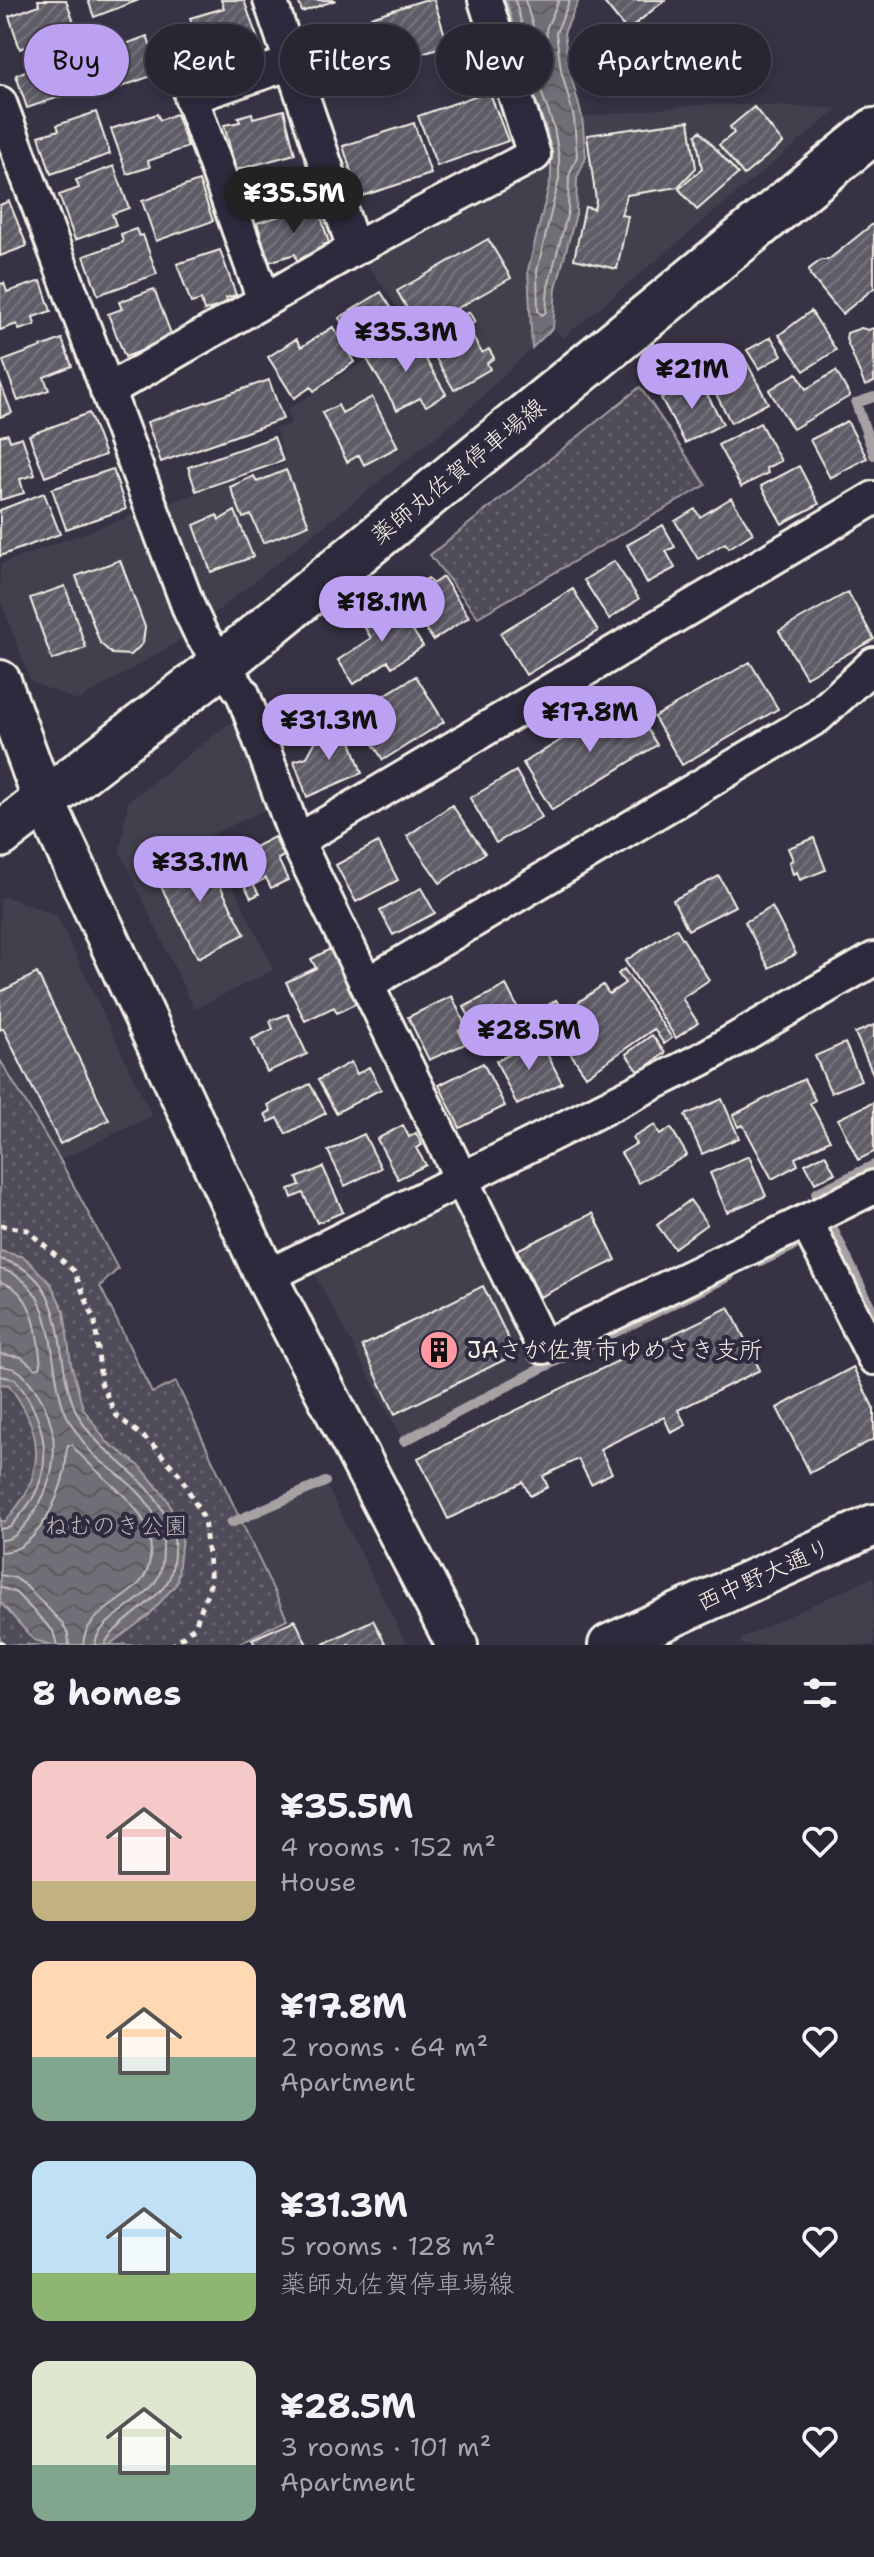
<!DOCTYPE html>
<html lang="en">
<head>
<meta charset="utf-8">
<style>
	body { margin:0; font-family:"Shantell Sans","Klee One",sans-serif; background:#312e3b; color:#f1f3f6; height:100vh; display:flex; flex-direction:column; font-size:30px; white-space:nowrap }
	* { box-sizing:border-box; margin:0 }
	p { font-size:26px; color:#a5a5ac }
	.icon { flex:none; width:44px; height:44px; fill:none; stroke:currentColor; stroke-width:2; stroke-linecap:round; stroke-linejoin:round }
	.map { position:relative; height:1645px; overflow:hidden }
	.side { display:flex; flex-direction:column; background:#292633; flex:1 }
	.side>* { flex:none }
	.hud { position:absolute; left:24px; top:24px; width:826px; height:72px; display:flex; gap:16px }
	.price { position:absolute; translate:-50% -68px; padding:0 18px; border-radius:28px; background:#bca0f2; color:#111; font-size:26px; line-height:52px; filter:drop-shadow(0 2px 4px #0008) }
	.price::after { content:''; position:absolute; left:50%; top:48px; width:24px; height:18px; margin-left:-12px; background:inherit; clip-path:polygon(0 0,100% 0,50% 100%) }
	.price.selected { background:#222; color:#fff }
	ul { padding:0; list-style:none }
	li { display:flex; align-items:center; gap:24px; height:200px; padding:0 32px }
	li span { display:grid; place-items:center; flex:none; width:224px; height:160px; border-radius:16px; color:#555 }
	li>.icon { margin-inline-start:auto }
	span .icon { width:96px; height:96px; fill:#fffc; stroke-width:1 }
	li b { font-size:34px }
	h2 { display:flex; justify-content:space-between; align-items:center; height:96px; padding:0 32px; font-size:34px }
	.chip { padding:0 28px; border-radius:36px; background:#292633; box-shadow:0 4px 12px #0003,0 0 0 2px #45434e; font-size:28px; line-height:72px }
	.chip.selected { background:#bca0f2; color:#111 }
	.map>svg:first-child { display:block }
	.built { fill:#433f4e }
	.green { fill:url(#green-dots); stroke:#a29ea0; stroke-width:2 }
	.water { fill:url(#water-waves); stroke:#a6a2a4; stroke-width:2 }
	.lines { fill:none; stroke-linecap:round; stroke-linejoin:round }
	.shore { stroke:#c0bdbb; stroke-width:2 }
	.stream { stroke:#a6a2a4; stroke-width:10 }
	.building { fill:url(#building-hatch); stroke:#f4f1e8; stroke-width:2 }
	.minor-casing { stroke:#f4f1e8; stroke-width:38 }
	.tertiary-casing { stroke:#f4f1e8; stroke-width:46 }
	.secondary-casing { stroke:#f4f1e8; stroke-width:50 }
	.path { stroke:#f4f1e8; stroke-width:5; stroke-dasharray:6 6; stroke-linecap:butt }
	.minor { stroke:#2f2a3d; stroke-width:32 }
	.tertiary { stroke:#2f2a3d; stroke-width:40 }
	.secondary { stroke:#2f2a3d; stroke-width:44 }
	.labels { text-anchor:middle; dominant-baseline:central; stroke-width:8; stroke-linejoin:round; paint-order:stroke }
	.street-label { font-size:24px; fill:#f4f1e8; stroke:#2f2a3d }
	.poi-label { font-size:24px; fill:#f4f1e8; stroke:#2f2a3d; text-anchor:start }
	.park-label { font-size:24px; fill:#bbb7b6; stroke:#2f2a3d }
</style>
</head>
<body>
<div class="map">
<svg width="874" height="1645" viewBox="0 0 874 1645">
	<defs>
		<pattern id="green-dots" width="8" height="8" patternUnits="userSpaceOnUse" patternTransform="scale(2)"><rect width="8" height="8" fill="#504b59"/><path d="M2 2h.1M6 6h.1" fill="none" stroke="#6a6571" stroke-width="1.8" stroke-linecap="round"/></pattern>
		<pattern id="water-waves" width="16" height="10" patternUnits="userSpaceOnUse" patternTransform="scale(2)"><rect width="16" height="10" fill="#726e77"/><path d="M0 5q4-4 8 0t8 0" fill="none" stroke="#5b595c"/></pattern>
		<pattern id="building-hatch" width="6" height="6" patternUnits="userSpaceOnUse" patternTransform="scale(2)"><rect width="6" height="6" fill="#5f5c67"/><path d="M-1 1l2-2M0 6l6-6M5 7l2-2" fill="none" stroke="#77747d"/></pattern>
	</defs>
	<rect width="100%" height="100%" fill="#373244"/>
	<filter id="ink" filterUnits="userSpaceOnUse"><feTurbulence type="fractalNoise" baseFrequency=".0125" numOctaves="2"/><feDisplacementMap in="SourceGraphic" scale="16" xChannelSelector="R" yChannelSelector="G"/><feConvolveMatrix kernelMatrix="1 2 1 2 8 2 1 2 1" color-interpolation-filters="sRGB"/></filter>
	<g filter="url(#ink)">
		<path class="built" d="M708 104 839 108 563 338 553 328 556 288 576 214 577 178 586 157 582 117Z
			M551 157V177L528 270 532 348 464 414 205 621 162 505 286 463 275 428 291 424 287 410 413 330 366 262Z
			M138 513 184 638 78 701 31 682 0 599V564Z
			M238 717 271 807 209 836 274 970 194 1009 120 852 128 801Z
			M5 896 57 916 152 1116 60 1160 0 1060V899Z
			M447 1202 458 1209 536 1371 404 1441 311 1268Z
			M325 1482 407 1645H308L287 1619 241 1520Z
			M874 1576V1645H743L740 1639Z"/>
		<path class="green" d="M640 387 706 485 478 617 430 555Z
			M0 1060 60 1160 118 1269 100 1286 152 1393 176 1382 287 1619 236 1645H0Z"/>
		<path class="water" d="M506 0H579L564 33 569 68 582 117 586 157 577 178 576 214 556 288 553 328 532 348 528 270 551 178V157L547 131 532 91Z
			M0 1251 24 1257 51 1284 64 1311 71 1364 83 1408 106 1441 141 1467 167 1499 182 1537 177 1583 149 1615 109 1645H53L34 1640 0 1602V1520L5 1522C12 1513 22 1502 27 1491 46 1451 33 1418 9 1385L0 1384Z"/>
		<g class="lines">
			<path class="shore" d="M515 0 540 88 554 128 559 157V179L537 271 538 311 542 315 546 312 548 287 568 212 569 176 577 156 574 118 561 70 556 33 570 0
				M525 0 540 49 543 51 548 48 546 29 559 0
				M0 1259C74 1277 51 1358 76 1411 99 1459 147 1469 168 1522 170 1527 173 1534 174 1539 175 1549 173 1573 168 1581 157 1601 107 1630 105 1645
				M0 1269C63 1285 45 1370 67 1416 73 1428 85 1446 95 1456 119 1477 145 1490 157 1521 160 1529 164 1536 163 1545 163 1553 163 1567 159 1575 148 1603 97 1617 95 1645
				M0 1282C35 1290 38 1337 41 1366L36 1369 21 1357 0 1354
				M0 1366C18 1367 24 1374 34 1388 64 1430 58 1481 29 1520 20 1531 15 1540 0 1540
				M0 1376 15 1379C41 1412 55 1456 34 1496 28 1507 18 1517 11 1527L0 1529
				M0 1552C36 1553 59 1499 65 1469 67 1461 65 1452 68 1445H72C101 1484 165 1509 148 1568 139 1600 85 1607 83 1645
				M0 1575 15 1578 25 1585 62 1623 68 1634 69 1645
				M0 1587 16 1593 53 1631 57 1645"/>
			<path class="stream" d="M874 397 856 403 874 455
				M816 1193 874 1165
				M832 1227 874 1314
				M760 1262 794 1246
				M404 1441 536 1371 730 1276
				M231 1523 325 1482"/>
		</g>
		<path class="building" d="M38 0H66L76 28 20 49 9 16 39 5Z
			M88 0H139L94 17Z
			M221 0H244L259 43 247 45 248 55 205 65 190 18 224 8Z
			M298 0H336L302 12Z
			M424 0H434L448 45 386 64 371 17Z
			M602 0H665L627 31Z
			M344 27 347 35 364 29 373 55 365 57 369 70 360 73 362 81 331 92 316 45 329 41 326 33Z
			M147 36 160 73 112 90 99 54Z
			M72 48 86 88 27 108 16 75 30 69 28 67 51 59 50 56Z
			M489 91 508 141 437 166 418 116Z
			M754 107 783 143 744 175 719 145 734 133 730 127Z
			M284 110 295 154 236 170 224 125 240 122 238 117 252 113 253 118Z
			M96 112 110 154 51 174 39 136 59 130 57 125Z
			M157 114 160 120 176 114 188 147 148 161 150 167 127 174 111 129Z
			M689 121 696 168 678 187 627 195 621 215 628 216 617 269 574 259 585 207 594 209 596 201 587 135Z
			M414 123 431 174 359 197 343 146Z
			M700 131 738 174 697 210 679 189 702 169 696 135Z
			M114 166 129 208 112 214 116 225 75 240 59 195 79 188 76 180Z
			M199 181 213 221 156 241 142 201Z
			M273 187 279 208 251 215 245 194Z
			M9 201 27 246 0 256V205Z
			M297 205 301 215 319 210 329 243 323 245 325 252 297 261 295 254 269 262 257 223 287 214 285 208Z
			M874 223V288L842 314 810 275 809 269 821 260H828Z
			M136 229 139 236 143 235 157 274 98 295 84 256 123 242 121 234Z
			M488 239 511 278 456 309 461 317 469 312 475 322 467 327 482 353 489 349 494 358 487 363 490 369 454 390 397 291Z
			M220 250 236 295 226 298 228 303 204 311 201 300 191 303 177 264Z
			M41 281 51 311 33 317 35 325 19 330 17 324 0 330V284L4 283 7 292Z
			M154 289 173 339 125 357 108 314 122 309 119 302Z
			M381 292 403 326 361 353 339 318Z
			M811 311 836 350 804 371 779 335Z
			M333 327 354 362 314 391 311 387 294 398 268 357 296 339 301 347Z
			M861 328 868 330 874 328V382L865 386 846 339 847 333Z
			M411 334 446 394 426 406 420 398 397 410 367 359Z
			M771 337 782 355 759 369 747 350Z
			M62 339 72 366 44 377 49 390 18 401 3 361Z
			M743 355 768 403 731 423 706 375Z
			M836 371 850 396 793 429 769 390 797 373 806 389Z
			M699 379 723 424 685 443 661 398Z
			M269 380 283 419 161 462 147 422Z
			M0 382 12 413 0 417Z
			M372 397 398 447 364 465 359 455 347 462 322 413 338 405 342 413Z
			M89 413 105 455 45 477 29 435Z
			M847 421 867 458 830 478 810 440Z
			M760 423 781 461 766 468 768 473 741 487 718 445Z
			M8 434 10 441 22 437 35 475 20 479 24 493 0 500V436Z
			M274 437 283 461 196 491 188 467Z
			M799 466 819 504 782 524 761 486Z
			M113 469 126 509 66 529 52 489Z
			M286 470 309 525 263 543 251 515 243 518 230 487 254 476 257 482Z
			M44 493 60 534 0 556V510Z
			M731 498 753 533 729 548 725 543 698 559 675 521 695 509 700 517Z
			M235 511 253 557 211 572 194 525 217 515 219 520Z
			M663 525 675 547 666 551 675 568 647 583 627 545Z
			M120 560 145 627 143 643 131 655 112 654 100 643 76 576Z
			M614 561 639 599 609 619 584 580Z
			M443 577 469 617 433 640 408 601 421 593 417 585 428 578 432 584Z
			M65 586 86 648 52 660 30 598Z
			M573 589 598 631 526 675 500 633Z
			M848 592 874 639 806 677 779 631Z
			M394 602 423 646 392 667 388 661 354 684 338 660 371 638 362 623Z
			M750 662 778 709 682 765 654 717Z
			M416 676 444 722 383 760 354 714Z
			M629 699 657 745 552 810 523 763Z
			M345 724 362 773 307 797 294 761 307 757 320 733Z
			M516 771 542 817 496 843 470 798Z
			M452 805 485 853 440 883 407 836Z
			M274 837 284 856 278 859 288 880 271 888 266 878 254 885 259 894 251 898 231 859Z
			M814 838 826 870 800 880 797 872 793 874 789 862 793 860 788 848Z
			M378 842 398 880 356 902 336 865Z
			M201 849 245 934 198 958 154 873Z
			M719 876 735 906 688 930 673 900Z
			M421 888 435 913 393 935 380 911Z
			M772 907 796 954 769 968 745 922Z
			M676 928 709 980 682 998 698 1023 676 1038 625 961Z
			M330 949 357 1003 337 1013 334 1007 305 1021 286 982 316 968 311 959Z
			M624 969 672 1038 664 1044 654 1029 586 1076 541 1010 556 1000 564 1012 603 985 609 994 625 983 618 974Z
			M37 973 109 1120 60 1144 3 1028 0 1030V992Z
			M506 985 524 1020 483 1042 464 1007Z
			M452 996 466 1027 459 1031 465 1044 429 1060 408 1017Z
			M288 1014 307 1054 267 1072 252 1039 273 1029 270 1021Z
			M874 1025V1074H873L855 1033Z
			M652 1035 665 1053 639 1072 626 1054Z
			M540 1040 562 1083 517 1105 496 1061Z
			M845 1043 861 1080 831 1093 815 1056Z
			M351 1062 357 1074 369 1067 381 1089 336 1113 318 1080Z
			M483 1063 505 1106 460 1128 439 1085Z
			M804 1079 815 1100 810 1103 830 1140 795 1158 798 1165 772 1179 743 1125 738 1127 733 1115Z
			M310 1084 326 1113 286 1134 278 1118 269 1122 265 1114 271 1111 268 1105Z
			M722 1099 739 1138 702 1154 685 1115Z
			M874 1102V1152L858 1160 838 1119Z
			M403 1125 409 1137 416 1133 422 1145 416 1148 426 1165 398 1179 377 1139Z
			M655 1125 660 1135 671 1128 687 1155 639 1183 621 1153 636 1144 632 1138Z
			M364 1134 381 1168 345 1186 328 1151Z
			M825 1154 835 1173 815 1183 805 1164Z
			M749 1156 766 1196 727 1212 710 1173Z
			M323 1167 343 1212 317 1223 303 1193 292 1198 289 1189 300 1185 297 1178Z
			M690 1200 707 1224 674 1248 657 1225Z
			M593 1213 616 1260 540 1297 517 1250Z
			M483 1286 516 1354 395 1414 362 1346Z
			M729 1307 760 1370 678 1410 686 1425 671 1433 664 1417 600 1449 612 1473 591 1484 578 1459 543 1476 548 1487 530 1496 523 1482 448 1519 418 1458Z
			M853 1367 874 1409V1439L810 1473 777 1408Z
			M295 1620 307 1645H255L252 1639Z
			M373 1620 386 1645H321Z"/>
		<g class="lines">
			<defs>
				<path id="minor" d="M270 0 354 249
					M0 103 190 611 201 634 243 694 297 841
					M264 300 191 97 291 63
					M107 391 354 249 534 155 485 0
					M874 498 297 841 543 1347 806 1221 874 1358
					M367 984 817 717 874 664
					M806 1221 874 1187
					M266 1277 702 1059 874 959"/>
				<path id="tertiary" d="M0 681 44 801 266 1277 457 1645
					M609 1645 874 1525"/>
				<path id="secondary" d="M0 835 222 664 874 131"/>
			</defs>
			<use href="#minor" class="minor-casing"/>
			<use href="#tertiary" class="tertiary-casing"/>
			<use href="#secondary" class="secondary-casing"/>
			<path class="path" d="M0 1225 27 1230 74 1271 95 1321 101 1383 116 1415 151 1443 180 1475 204 1519 211 1582 195 1626 173 1645
				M0 1641 4 1645"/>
			<use href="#minor" class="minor"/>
			<use href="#tertiary" class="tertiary"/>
			<use href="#secondary" class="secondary"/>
		</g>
	</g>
	<defs>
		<symbol id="building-disc" viewBox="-11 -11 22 22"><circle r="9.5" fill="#ff9aa2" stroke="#2f2a3d"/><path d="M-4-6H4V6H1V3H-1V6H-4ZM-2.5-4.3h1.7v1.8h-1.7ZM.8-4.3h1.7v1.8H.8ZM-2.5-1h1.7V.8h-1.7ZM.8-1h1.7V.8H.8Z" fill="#111"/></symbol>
	</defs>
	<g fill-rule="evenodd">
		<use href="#building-disc" x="417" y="1328" width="44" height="44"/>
	</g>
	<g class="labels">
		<g class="street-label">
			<text transform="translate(458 471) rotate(-39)">薬師丸佐賀停車場線</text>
			<text transform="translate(764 1575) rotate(-24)">西中野大通り</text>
		</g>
		<g class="poi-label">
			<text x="467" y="1350">JAさが佐賀市ゆめさき支所</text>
		</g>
		<g class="park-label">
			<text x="116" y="1526">ねむのき公園</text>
		</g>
	</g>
</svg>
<b class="price selected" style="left:294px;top:235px">¥35.5M</b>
<b class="price" style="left:406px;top:374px">¥35.3M</b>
<b class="price" style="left:692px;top:411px">¥21M</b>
<b class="price" style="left:382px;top:644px">¥18.1M</b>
<b class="price" style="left:590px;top:754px">¥17.8M</b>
<b class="price" style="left:329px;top:762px">¥31.3M</b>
<b class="price" style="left:200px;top:904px">¥33.1M</b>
<b class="price" style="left:529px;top:1072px">¥28.5M</b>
<div class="hud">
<a class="chip selected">Buy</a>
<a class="chip">Rent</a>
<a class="chip">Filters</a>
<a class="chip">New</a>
<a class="chip">Apartment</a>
</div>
</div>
<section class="side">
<h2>8 homes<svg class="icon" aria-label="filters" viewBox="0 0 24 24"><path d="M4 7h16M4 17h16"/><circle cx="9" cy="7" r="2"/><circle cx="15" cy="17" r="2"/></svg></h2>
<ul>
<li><span style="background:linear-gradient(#f6c9c9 75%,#c2b280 0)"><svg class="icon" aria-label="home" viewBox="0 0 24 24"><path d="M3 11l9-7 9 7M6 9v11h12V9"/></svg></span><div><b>¥35.5M</b><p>4 rooms · 152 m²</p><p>House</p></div><svg class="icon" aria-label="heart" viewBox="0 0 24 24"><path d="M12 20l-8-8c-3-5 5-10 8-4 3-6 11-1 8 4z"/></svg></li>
<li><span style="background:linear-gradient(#ffd9b3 60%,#7fa58c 0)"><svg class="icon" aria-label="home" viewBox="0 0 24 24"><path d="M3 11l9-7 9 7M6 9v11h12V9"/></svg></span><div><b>¥17.8M</b><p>2 rooms · 64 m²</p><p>Apartment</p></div><svg class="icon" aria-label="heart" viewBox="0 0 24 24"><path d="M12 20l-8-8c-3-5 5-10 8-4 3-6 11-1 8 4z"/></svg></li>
<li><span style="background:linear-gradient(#bfe0f5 70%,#8fb573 0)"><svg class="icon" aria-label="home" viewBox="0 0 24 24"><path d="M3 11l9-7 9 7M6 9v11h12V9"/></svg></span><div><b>¥31.3M</b><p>5 rooms · 128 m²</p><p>薬師丸佐賀停車場線</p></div><svg class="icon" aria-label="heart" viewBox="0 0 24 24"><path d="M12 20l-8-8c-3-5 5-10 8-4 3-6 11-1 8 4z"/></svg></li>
<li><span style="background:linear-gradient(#dfe7d0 65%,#7fa58c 0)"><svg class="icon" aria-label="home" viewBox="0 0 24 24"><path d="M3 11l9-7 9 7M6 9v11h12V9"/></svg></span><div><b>¥28.5M</b><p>3 rooms · 101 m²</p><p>Apartment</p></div><svg class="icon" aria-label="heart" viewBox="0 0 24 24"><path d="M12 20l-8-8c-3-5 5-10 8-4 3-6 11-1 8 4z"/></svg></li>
</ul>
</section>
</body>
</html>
